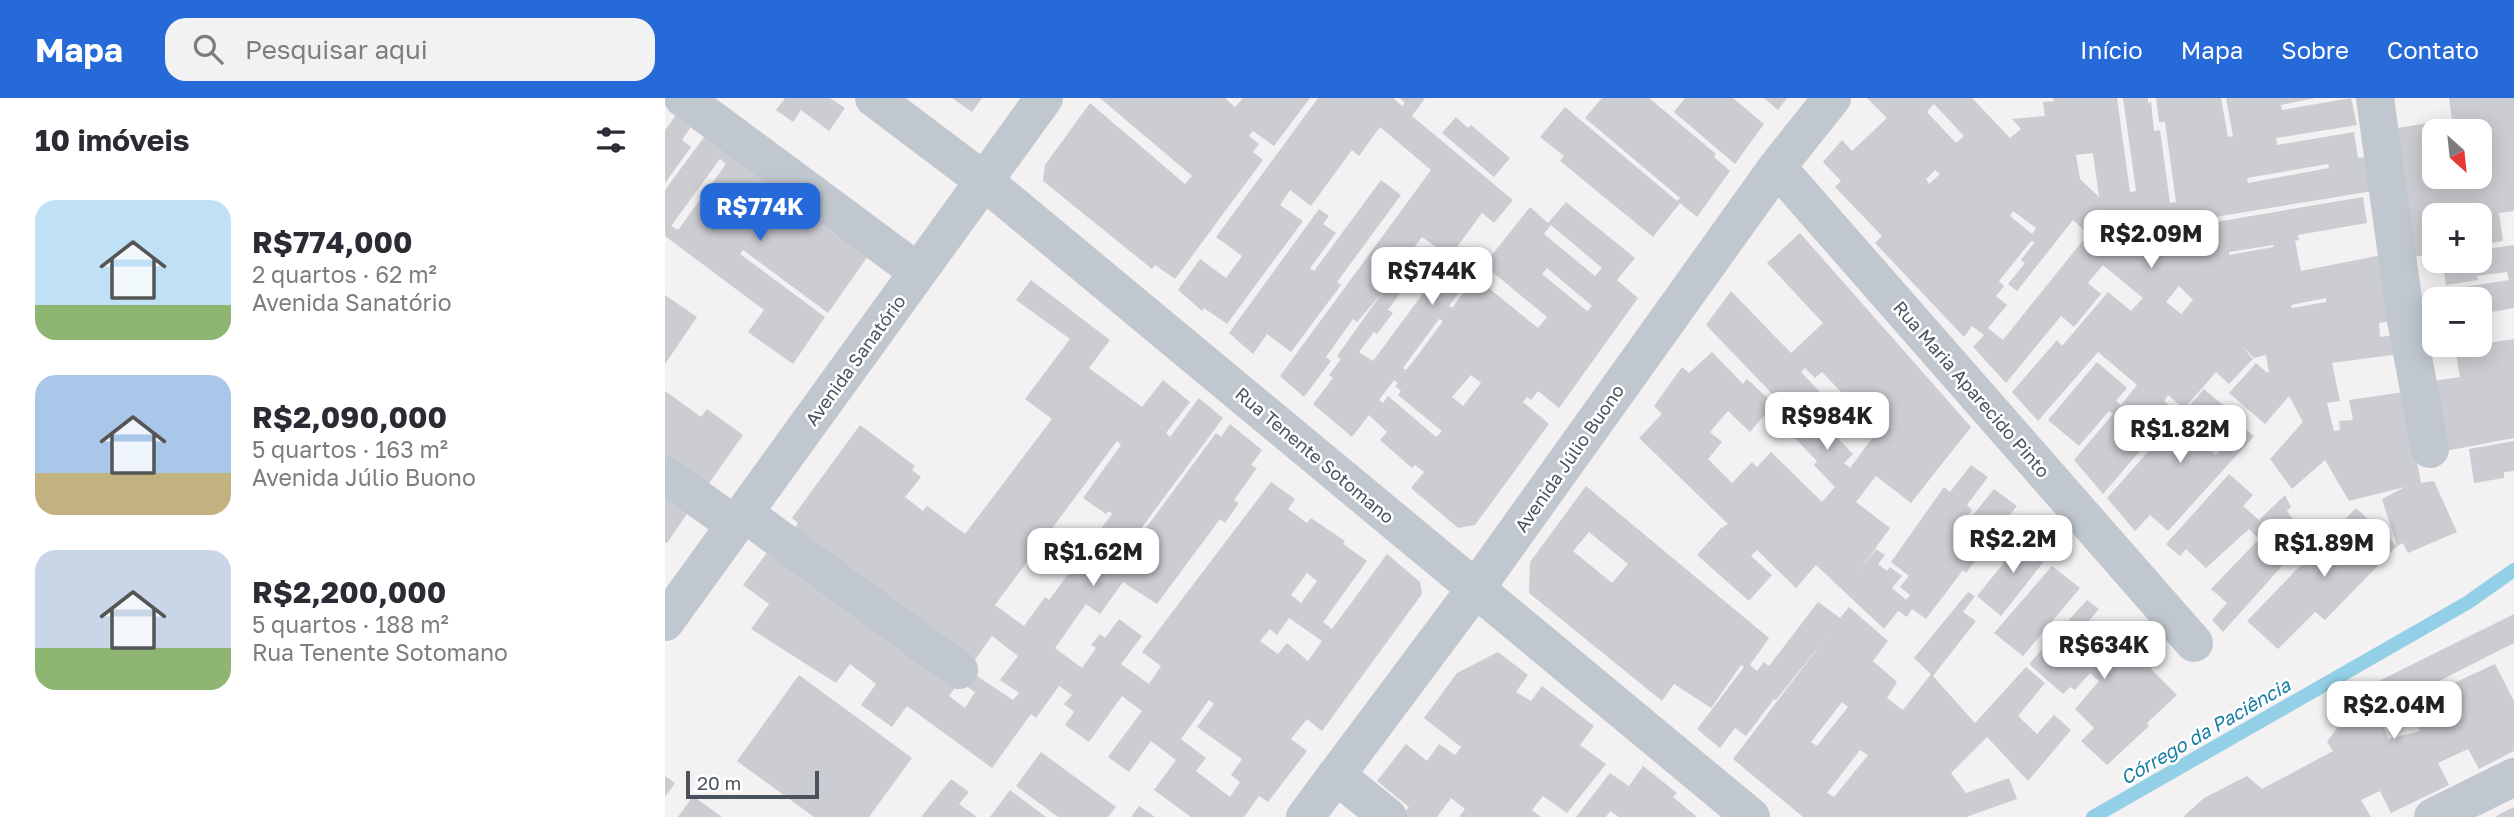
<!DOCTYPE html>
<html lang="pt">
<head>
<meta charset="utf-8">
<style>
	body { margin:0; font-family:"Golos Text",sans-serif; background:#f2f2f3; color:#2b2b33; height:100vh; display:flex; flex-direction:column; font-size:26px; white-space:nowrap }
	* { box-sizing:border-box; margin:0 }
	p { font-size:23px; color:#7c7c81 }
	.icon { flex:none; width:38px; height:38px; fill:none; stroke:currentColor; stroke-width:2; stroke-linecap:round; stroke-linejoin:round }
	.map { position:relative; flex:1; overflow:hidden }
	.sheet { display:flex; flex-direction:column; background:#fff; width:665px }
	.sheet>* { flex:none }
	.needle { width:46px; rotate:153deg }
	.controls { position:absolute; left:1757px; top:21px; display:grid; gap:14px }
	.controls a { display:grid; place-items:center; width:70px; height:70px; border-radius:14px; background:#fff; box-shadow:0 4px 18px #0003; font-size:35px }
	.scale { position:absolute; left:21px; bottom:18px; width:133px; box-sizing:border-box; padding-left:7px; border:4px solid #4a535d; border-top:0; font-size:19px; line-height:24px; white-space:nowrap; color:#4a535d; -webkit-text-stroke:5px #fff; paint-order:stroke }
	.price { position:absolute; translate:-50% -60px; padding:0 16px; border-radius:14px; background:#fff; color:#222; font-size:23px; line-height:46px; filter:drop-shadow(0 2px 4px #0008) }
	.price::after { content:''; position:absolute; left:50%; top:42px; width:21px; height:16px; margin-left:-10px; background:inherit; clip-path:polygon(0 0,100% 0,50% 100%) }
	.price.active { background:#2669d9; color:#fff }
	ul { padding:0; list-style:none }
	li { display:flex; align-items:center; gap:21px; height:175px; padding:0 35px }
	li span { display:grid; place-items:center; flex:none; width:196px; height:140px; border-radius:21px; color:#555 }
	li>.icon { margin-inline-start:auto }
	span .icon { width:84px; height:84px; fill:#fffc; stroke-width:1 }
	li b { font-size:30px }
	h2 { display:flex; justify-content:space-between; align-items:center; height:84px; padding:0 35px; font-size:30px }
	header { display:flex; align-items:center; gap:42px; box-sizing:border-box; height:98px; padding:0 35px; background:#2669d9; color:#fff }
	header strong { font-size:33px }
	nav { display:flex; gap:38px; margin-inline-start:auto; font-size:24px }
	.search { width:490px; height:63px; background:#f2f2f3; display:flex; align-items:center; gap:18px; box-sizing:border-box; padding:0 24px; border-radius:21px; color:#7c7c81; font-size:26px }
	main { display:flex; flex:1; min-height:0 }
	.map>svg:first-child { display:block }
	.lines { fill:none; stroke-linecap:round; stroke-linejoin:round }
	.stream { stroke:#93d0e7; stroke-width:14 }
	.building { fill:#cbcdd3; fill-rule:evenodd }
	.minor { stroke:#c0c7ce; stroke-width:38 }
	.labels { text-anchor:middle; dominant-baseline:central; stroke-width:5; stroke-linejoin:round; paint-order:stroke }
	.street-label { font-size:18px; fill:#4a535d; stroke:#fff }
	.water-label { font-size:19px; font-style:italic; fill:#167ea4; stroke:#fff }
</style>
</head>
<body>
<header>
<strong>Mapa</strong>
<div class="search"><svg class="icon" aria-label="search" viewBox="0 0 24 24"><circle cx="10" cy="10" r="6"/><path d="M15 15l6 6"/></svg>Pesquisar aqui</div>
<nav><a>Início</a><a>Mapa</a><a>Sobre</a><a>Contato</a></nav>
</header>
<main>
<section class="sheet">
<h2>10 imóveis<svg class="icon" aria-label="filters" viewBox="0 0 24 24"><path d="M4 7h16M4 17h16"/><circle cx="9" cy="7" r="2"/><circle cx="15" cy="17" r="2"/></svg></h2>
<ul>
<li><span style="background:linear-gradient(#bfe0f5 75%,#8fb573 0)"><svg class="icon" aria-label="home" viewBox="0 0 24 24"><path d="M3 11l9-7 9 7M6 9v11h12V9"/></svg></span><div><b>R$774,000</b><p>2 quartos · 62 m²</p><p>Avenida Sanatório</p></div></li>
<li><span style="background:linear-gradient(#a9c7e8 70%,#c2b280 0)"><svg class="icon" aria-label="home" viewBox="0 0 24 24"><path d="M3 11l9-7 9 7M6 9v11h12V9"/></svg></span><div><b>R$2,090,000</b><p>5 quartos · 163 m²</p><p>Avenida Júlio Buono</p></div></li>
<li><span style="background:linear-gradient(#c9d6e8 70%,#8fb573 0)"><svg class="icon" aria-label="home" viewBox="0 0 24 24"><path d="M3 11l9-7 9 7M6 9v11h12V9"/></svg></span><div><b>R$2,200,000</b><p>5 quartos · 188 m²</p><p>Rua Tenente Sotomano</p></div></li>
</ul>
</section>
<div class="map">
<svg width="1849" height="719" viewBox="0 0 1849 719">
	<rect width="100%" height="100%" fill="#f3f1f1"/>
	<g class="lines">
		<path class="stream" d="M1428 719 1802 505 1849 472"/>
	</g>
	<path class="building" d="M120 0H165L180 10 164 33 136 12 128 24 111 12Z
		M287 0H317L307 14Z
		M435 0H560L570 9 578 0H645L609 48 588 33 584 38 594 46 588 54 598 62 510 181 490 167 487 171 378 83 380 67 425 5 520 86 527 78Z
		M653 0H728L737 8 740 5 735 0H760L747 18 848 102 829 125 817 115 786 157 805 171 791 191 795 193 784 208 787 210 810 179 873 230 882 219 819 167 865 109 883 125 901 104 970 160 952 182 973 200 894 310 873 293 866 302 862 299 858 304 884 326 810 427 793 430 746 390 759 374 750 367 747 370 715 342 722 334 704 317 687 339 648 306 668 280 664 277 676 261 672 258 717 195 692 224 688 221 661 259 666 263 639 299 615 278 766 72 715 29 694 58 687 52 646 108 625 92 615 107 638 123 562 226 539 210 537 213 513 192 535 161 561 180 577 158 551 139ZM886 127 937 170 930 178 879 136ZM757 139 785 159 708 263 694 254 709 234 712 236 728 215 723 212 750 174 740 166 720 189ZM882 170 927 208 922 213 877 176ZM774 221 778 223 747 265 741 272 738 270ZM806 277 816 285 798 308 787 299ZM729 282 733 285 730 288 736 293 733 297 777 333 771 339 723 298 718 305 714 302Z
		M937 0H984L1051 56 1049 59 1065 73 1032 119 1015 105 988 139 895 63 899 58 875 39 900 9 1012 103 1015 100 920 20Z
		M1020 0H1068L1099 26 1070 66 1009 14Z
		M1099 0H1122L1113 12Z
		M1202 0H1307L1345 40 1356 31 1347 21 1380 18 1378 4 1389 3 1388 0H1452L1465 94 1471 93 1458 0H1483V5L1486 4 1489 33 1495 32 1505 105 1511 104 1500 24H1494L1491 0H1556L1563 39 1568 38 1561 0H1650L1616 7 1617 12 1686 0 1692 27 1611 40 1612 47 1689 34 1693 60 1702 59 1708 93 1544 120 1547 139 1553 138 1551 124 1698 99 1702 125 1633 137 1634 142 1630 143 1636 173 1717 157 1728 223 1714 225 1715 239 1730 237 1734 256 1667 265 1675 303 1662 305 1669 333 1675 332 1674 323 1688 322 1684 302 1739 294 1756 385 1769 383 1792 434 1743 455 1738 445 1732 448 1717 401 1740 389 1684 403 1660 362 1627 391 1605 361 1638 324 1624 298 1600 326 1564 295 1591 265 1601 274H1604L1601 257 1589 260 1575 246 1588 261 1564 286 1551 274 1519 311 1503 297 1499 303 1510 312 1438 396 1409 362 1448 316 1444 313 1414 348 1383 322 1432 264 1462 290 1451 303 1456 307 1472 287 1433 254 1373 323 1347 294 1392 242 1397 248 1443 194 1466 213 1478 200 1438 167 1423 185 1436 196 1409 229 1396 218 1341 285 1308 249 1319 237 1307 228 1299 239 1210 145 1217 138 1170 89 1176 83 1158 64 1177 42 1187 53 1222 20ZM1269 6 1299 38 1291 45 1262 14ZM1428 55 1434 99 1415 81 1411 57ZM1663 66 1664 70 1583 85 1582 80ZM1270 72 1275 76 1264 86 1261 81ZM1348 113 1371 130 1367 136 1345 118ZM1408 122 1423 136 1338 242 1323 230 1342 207 1331 198 1339 188 1334 183 1366 143 1370 144 1356 162 1360 165 1343 186 1352 193ZM1485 130 1488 147 1475 150 1462 138 1473 132ZM1608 147 1609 149 1564 157V154ZM1514 188 1528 202 1516 216 1501 204ZM1661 200V204L1627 210 1626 207Z
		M1784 0H1849V113L1834 115 1838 143 1815 147V117H1769V156L1747 159 1727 31 1787 21ZM1769 33H1815V79H1769Z
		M16 10 31 21 17 42 26 49 0 85V32Z
		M791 19 803 30 806 27 845 60 829 79 777 35Z
		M45 31 135 110 172 138 179 129 208 151 163 215 78 152 75 156 160 219 128 266 83 234 99 212 0 138V92ZM55 61 61 66 13 132 6 128Z
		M716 82 736 97 672 184 676 187 626 254 602 236 588 256 564 235 654 111 664 118 658 126 671 135 645 170 649 173Z
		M1135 135 1306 329 1246 405 1211 378 1191 404 1225 430 1194 473 1211 451 1220 457 1213 466 1222 473 1225 469 1237 478 1227 490 1241 502 1245 497 1235 489 1244 478 1226 464 1279 389 1285 394 1306 367 1323 379 1302 407 1307 412 1301 421 1304 422 1329 391 1352 408 1343 419 1349 425 1329 450 1326 448 1319 458 1316 455 1301 475 1298 472 1261 521 1247 511 1242 519 1233 513 1219 531 1151 467 1131 490 1092 452 1086 458 1107 477 1084 503 1032 457 1055 431 1063 426 974 340 997 316 989 308 1017 269 1024 275 1047 254 1078 286 1082 281 1109 306 1085 334 1063 313 1045 334 1057 344 1043 361 1067 385 1087 364 1092 369 1106 354 1157 404 1170 389 1149 367 1152 363 1114 324 1128 310 1121 303 1118 307 1041 227 1066 193 1126 255 1158 225 1102 165ZM1140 270 1150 280 1157 274 1199 318 1193 323 1208 339 1185 370 1179 365 1188 356 1160 327 1173 313 1136 274Z
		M1849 147V210L1815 216V201H1769V223L1765 224 1761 195 1844 182 1842 174 1812 178 1813 182 1781 187 1777 163H1815V152Z
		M366 182 445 242 424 270 477 309 498 282 525 304 501 335 505 339 534 300 558 320 455 459 468 470 488 442 478 434 551 335 556 339 565 326 597 352 586 367 592 370 569 402 574 405 560 425 555 421 492 506 458 484 435 516 421 506 390 550 417 570 431 550 426 547 435 536 440 540 454 521 477 538 456 566 484 586 496 568 477 554 606 384 630 401 623 411 642 425 646 420 680 443 678 446 702 463 658 524 667 531 722 456 755 484 757 496 657 633 642 621 626 641 642 653 603 704 594 698 579 719H526L489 692 511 662 486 643 464 674 443 659 477 613 457 598 424 644 400 627 409 614 399 606 407 597 394 588 371 620 366 616 327 670 242 608 227 629 196 607 211 586 185 566 171 585 86 531 104 506 78 487 110 444 296 581 284 598 300 610 310 594 301 588 309 576 348 602 354 595 335 582 353 558 327 538 309 563 123 440 133 425 127 420 195 327 250 368 247 372 256 379 240 399 258 413 262 408 300 436 387 321 360 301 405 241 351 202ZM452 343 456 347 418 400 441 416 444 413 447 416 427 443 423 440 410 460 413 463 384 502 380 499 359 528 330 507ZM642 475 652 483 636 505 626 497ZM624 520 657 543 643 563 622 545 613 556 595 543 605 531 612 537ZM544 602 549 606 532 629 577 661 566 677 575 684 565 699 531 673 541 660 516 641Z
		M0 197 32 219 0 266Z
		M1849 241V340L1780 353 1768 283 1795 279 1790 250Z
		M1539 291 1573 320 1544 351 1551 357 1576 328 1589 338 1503 433 1485 417 1470 433 1442 400Z
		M0 293 36 319 42 311 78 337 40 391 0 363Z
		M1849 343V373L1839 374V380L1809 385 1804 351Z
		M1564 376 1588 397 1578 408 1594 422 1620 397 1626 409 1622 413 1642 440 1558 534 1547 522 1562 505 1546 491 1594 441 1584 431 1541 470 1521 451 1515 458 1501 446Z
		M921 388 1104 540 1085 567 1092 573 1099 564 1104 568 1153 504 1175 520 1184 509 1223 543 1208 563 1232 584 1222 600 1238 612 1266 576 1249 560 1303 494 1310 498 1298 514 1311 523 1268 578 1310 625 1361 569 1380 585 1353 618 1372 636 1389 617 1406 632 1363 683 1322 639 1286 675 1301 695 1344 680 1352 701 1301 719H1138L1068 661 1162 538 1111 602 1109 601 1081 638 1070 630 1055 650 1032 631 1079 569 1076 567 1046 610 1009 586 997 603 864 495 865 464ZM924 434 963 466 947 485 908 453ZM1177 604 1183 609 1152 648 1146 644ZM1195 652 1203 657 1169 699 1162 695Z
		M0 391 26 410 2 445 0 444Z
		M1691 410 1732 448 1660 522 1650 514 1613 551 1582 523Z
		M1356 438 1384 457 1336 518 1312 498 1346 456 1343 453Z
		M1387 468 1415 490 1358 558 1329 535Z
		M1422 502 1434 511 1423 524 1432 531 1438 523 1455 537 1457 536 1489 568 1486 571 1512 597 1482 625 1484 628 1442 667 1416 643 1429 630 1410 611 1434 583 1425 575 1410 592 1405 589 1398 596 1364 566Z
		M1849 516V545L1768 586 1772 593 1830 566 1849 603V653L1814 671 1803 651 1773 665 1784 687 1726 715 1715 693 1696 702 1706 719H1518L1539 700 1582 678 1597 691 1668 653 1662 644 1698 593 1704 589 1723 641 1755 633 1745 617 1732 624 1712 584Z
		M833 554 863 577 851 594 866 603 877 588 929 628 915 647 941 666 902 715 878 698 867 712 876 719H794L800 711 786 700 772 719H736L744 709 712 683 741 646 762 663 774 646 790 657 796 649 759 620 792 575Z
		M134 577 247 660 204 719H149L72 663Z
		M376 654 451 709 443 719H393L351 688Z
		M978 668 1012 695 1008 699 1032 719H954L945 713 941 719H911L945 675 964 688Z
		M0 678 10 685 0 699Z
		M286 681 304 694 294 706 312 719H256Z
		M345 692 381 719H325Z
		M28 698 57 719H13Z
		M474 708 490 719H466Z
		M1849 709V719H1830L1835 716Z"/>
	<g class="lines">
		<path class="minor" d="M18 0 253 174
			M209 0 319 83 1086 719
			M1710 0 1741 222 1765 351
			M1112 69 1529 545
			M0 377 70 427
			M79 415 294 572
			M0 524 379 0
			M671 677 723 719
			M640 719 811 490 1112 69 1167 0
			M1768 719 1849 679"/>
	</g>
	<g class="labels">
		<g class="street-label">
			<text transform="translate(190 262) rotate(-54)">Avenida Sanatório</text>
			<text transform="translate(1307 291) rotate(49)">Rua Maria Aparecido Pinto</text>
			<text transform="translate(650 357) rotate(40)">Rua Tenente Sotomano</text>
			<text transform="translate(904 360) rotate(-55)">Avenida Júlio Buono</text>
		</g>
		<g class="water-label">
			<text transform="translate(1540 633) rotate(-30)">Córrego da Paciência</text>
		</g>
	</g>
</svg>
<div class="controls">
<a><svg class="needle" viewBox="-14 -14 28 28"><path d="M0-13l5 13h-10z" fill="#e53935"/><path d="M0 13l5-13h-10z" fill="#7c7c81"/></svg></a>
<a>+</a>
<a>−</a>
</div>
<div class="scale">20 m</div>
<b class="price active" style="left:95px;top:145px">R$774K</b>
<b class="price" style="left:1486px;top:172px">R$2.09M</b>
<b class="price" style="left:767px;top:209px">R$744K</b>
<b class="price" style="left:1162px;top:354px">R$984K</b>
<b class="price" style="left:1515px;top:367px">R$1.82M</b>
<b class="price" style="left:1348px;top:477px">R$2.2M</b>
<b class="price" style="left:1659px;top:481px">R$1.89M</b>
<b class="price" style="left:428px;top:490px">R$1.62M</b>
<b class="price" style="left:1439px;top:583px">R$634K</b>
<b class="price" style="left:1729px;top:643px">R$2.04M</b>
</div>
</main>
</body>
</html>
